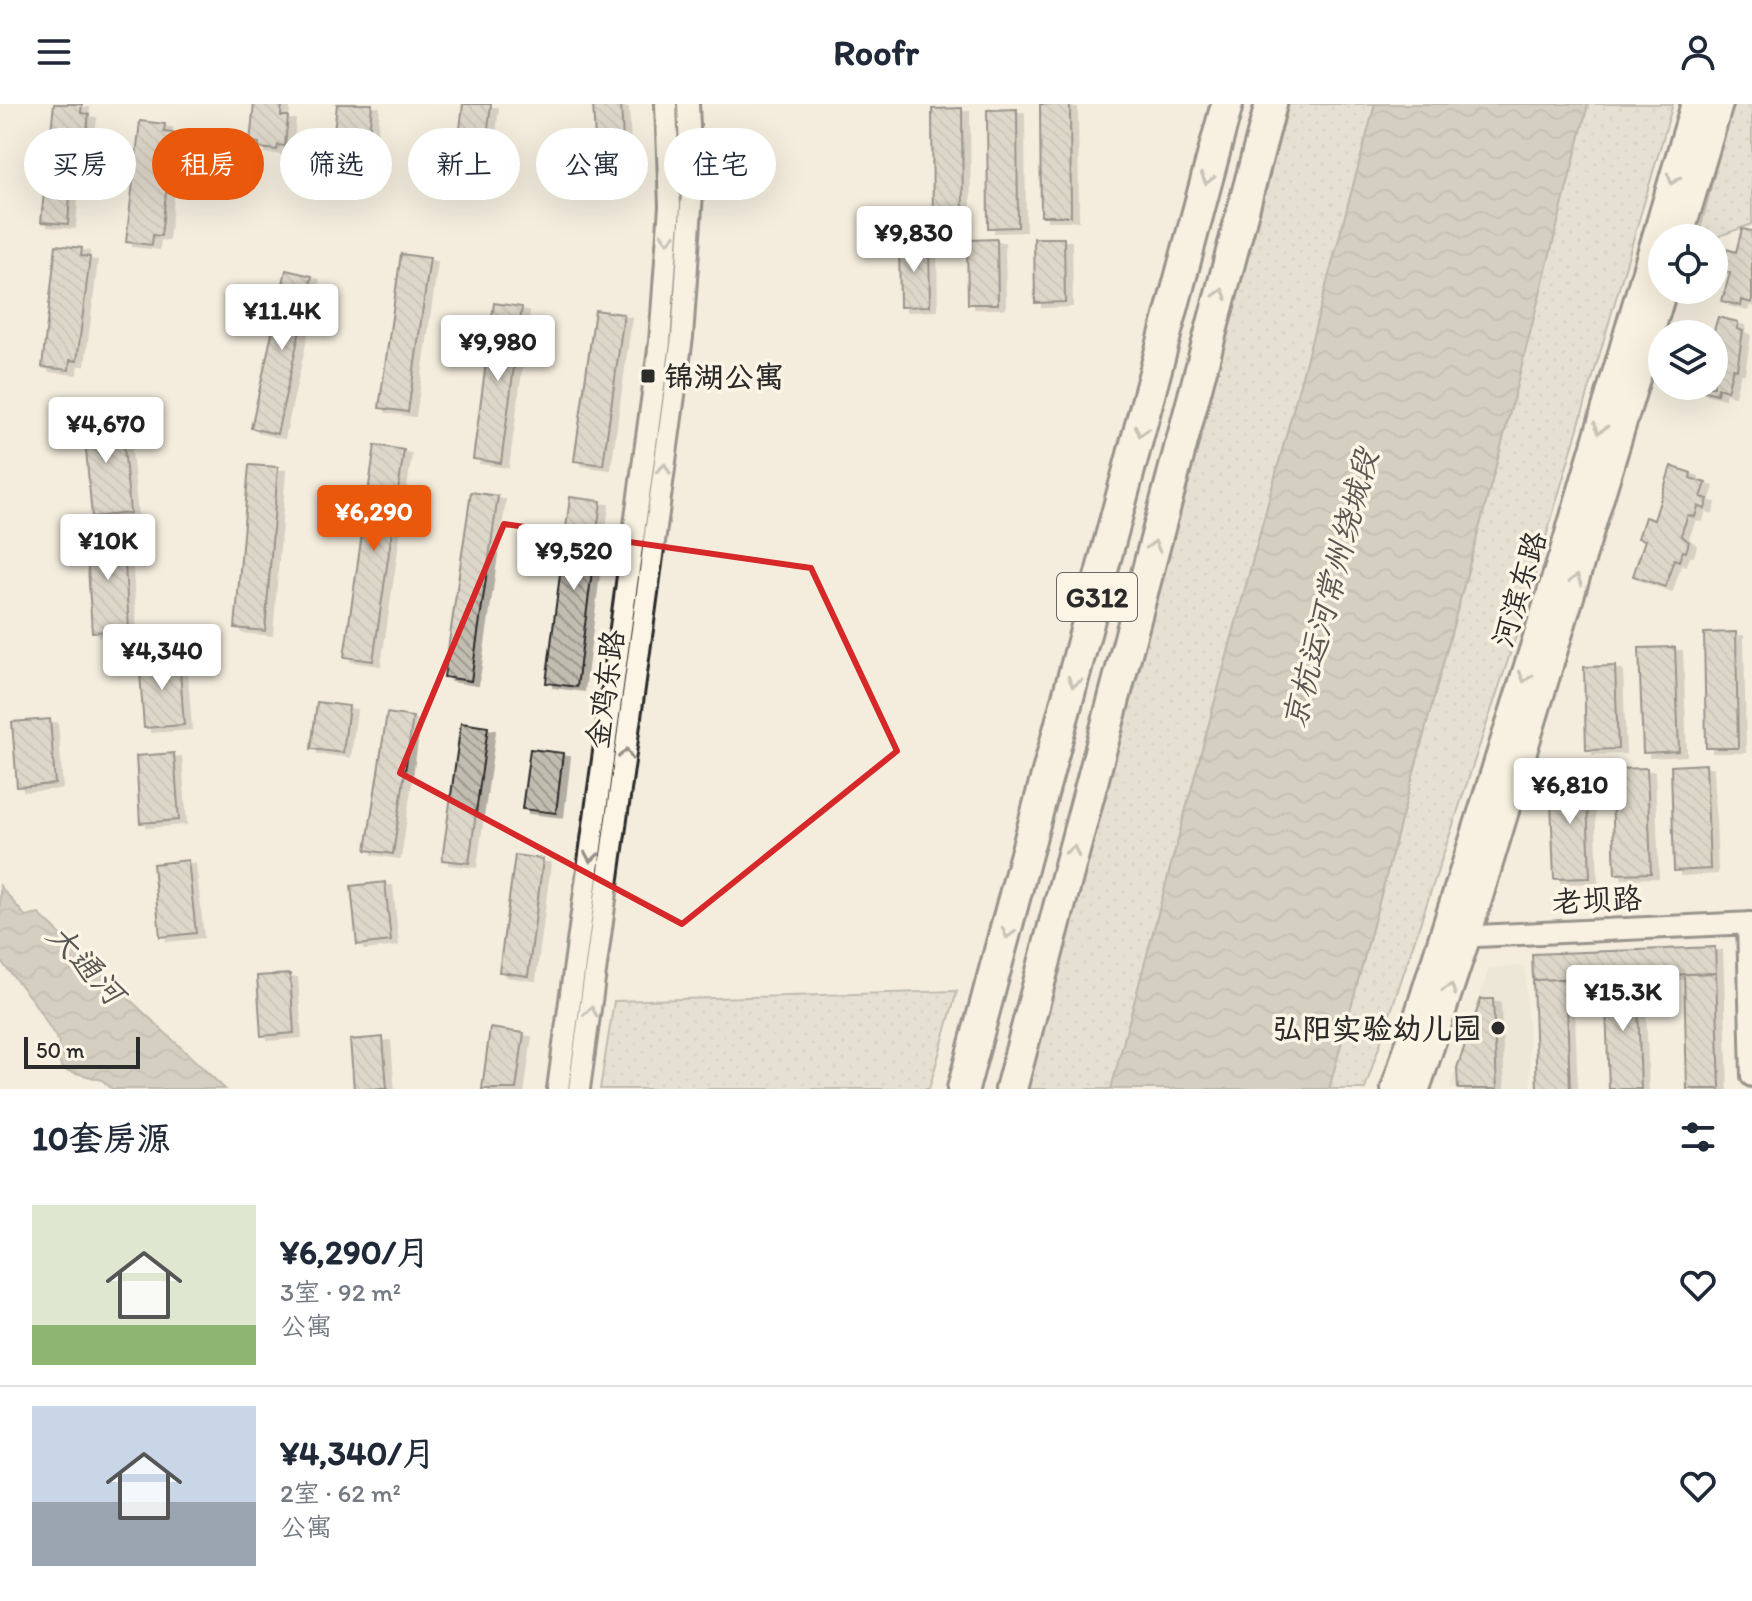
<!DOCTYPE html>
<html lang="zh">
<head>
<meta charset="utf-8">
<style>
	body { margin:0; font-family:Itim,"LXGW WenKai TC",sans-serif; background:#f6f6f7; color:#1f2937; height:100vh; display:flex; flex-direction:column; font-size:30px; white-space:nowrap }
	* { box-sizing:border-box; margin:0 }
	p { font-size:26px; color:#747a83 }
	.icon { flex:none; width:44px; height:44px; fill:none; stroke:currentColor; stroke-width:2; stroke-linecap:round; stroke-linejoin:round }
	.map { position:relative; height:985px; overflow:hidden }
	.side { display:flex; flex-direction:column; background:#fff; flex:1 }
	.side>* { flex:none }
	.hud { position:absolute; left:24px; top:24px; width:800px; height:72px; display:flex; gap:16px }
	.fabs { position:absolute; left:1648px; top:120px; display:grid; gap:16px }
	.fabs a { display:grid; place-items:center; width:80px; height:80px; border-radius:50%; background:#fff; box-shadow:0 8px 32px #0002; font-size:40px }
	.scale { position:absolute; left:24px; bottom:20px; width:116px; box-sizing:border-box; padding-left:8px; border:4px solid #2b2b2b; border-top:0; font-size:22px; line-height:28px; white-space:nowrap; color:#2b2b2b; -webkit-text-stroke:6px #fcf5e5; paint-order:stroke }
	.price { position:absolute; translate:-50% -68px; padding:0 18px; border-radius:8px; background:#fff; color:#222; font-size:26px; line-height:52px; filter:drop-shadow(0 2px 4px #0008) }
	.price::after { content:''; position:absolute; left:50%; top:48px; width:24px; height:18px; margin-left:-12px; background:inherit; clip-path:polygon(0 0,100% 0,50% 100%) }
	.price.active { background:#ea580c; color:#fff }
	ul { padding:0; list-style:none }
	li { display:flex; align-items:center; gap:24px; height:200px; padding:0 32px }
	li+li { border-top:2px solid #e0e1e3 }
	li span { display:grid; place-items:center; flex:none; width:224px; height:160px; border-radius:0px; color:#555 }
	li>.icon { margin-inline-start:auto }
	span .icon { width:96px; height:96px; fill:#fffc; stroke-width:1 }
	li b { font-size:34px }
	h2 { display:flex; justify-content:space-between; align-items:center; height:96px; padding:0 32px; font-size:34px }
	.chip { padding:0 28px; border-radius:36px; background:#fff; box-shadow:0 8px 32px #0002; font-size:28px; line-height:72px }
	.chip.active { background:#ea580c; color:#fff }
	header { display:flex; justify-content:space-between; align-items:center; height:104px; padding:0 32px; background:#fff; font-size:36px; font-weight:700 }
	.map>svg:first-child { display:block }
	.built { fill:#e5dfd0 }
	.park { fill:url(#park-dots); stroke:#807e78; stroke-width:2 }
	.water { fill:url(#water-waves); stroke:#7a7771; stroke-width:2 }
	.building { fill:url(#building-back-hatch); stroke:#2b2b2b; stroke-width:2; filter:url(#shadow) }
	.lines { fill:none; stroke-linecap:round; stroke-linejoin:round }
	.minor-casing { stroke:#2b2b2b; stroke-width:26 }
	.major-casing { stroke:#2b2b2b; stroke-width:32 }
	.highway-casing { stroke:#2b2b2b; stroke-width:36 }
	.minor { stroke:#fcf5e5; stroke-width:20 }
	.major { stroke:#fcf5e5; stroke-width:26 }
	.highway { stroke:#fcf5e5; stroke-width:30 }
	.oneway { stroke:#949088 }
	.marked { fill:none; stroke:#d62828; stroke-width:6; stroke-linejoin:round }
	.poi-dot { fill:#2b2b2b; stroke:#fcf5e5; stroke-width:3 }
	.labels { text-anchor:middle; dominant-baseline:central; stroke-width:7; stroke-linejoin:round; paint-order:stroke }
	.shield { fill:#fcf5e5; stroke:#6a6863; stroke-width:2 }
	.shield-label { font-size:28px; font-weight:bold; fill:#2b2b2b }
	.poi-label { font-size:30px; font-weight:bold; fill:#2b2b2b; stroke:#fcf5e5; text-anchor:start }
	.street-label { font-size:30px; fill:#2b2b2b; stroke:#fcf5e5 }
	.water-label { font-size:32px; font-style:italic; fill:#595754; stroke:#fcf5e5 }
</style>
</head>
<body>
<header><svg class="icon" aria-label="menu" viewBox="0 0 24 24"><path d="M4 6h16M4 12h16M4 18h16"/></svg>Roofr<svg class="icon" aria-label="person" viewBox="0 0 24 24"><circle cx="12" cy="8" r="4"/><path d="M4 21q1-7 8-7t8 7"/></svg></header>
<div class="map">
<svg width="1752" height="985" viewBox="0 0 1752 985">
	<defs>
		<pattern id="park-dots" width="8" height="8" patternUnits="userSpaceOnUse" patternTransform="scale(2)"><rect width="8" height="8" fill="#d6d1c4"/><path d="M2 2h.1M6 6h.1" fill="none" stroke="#b8b4a9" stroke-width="1.8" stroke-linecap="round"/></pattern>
		<pattern id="water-waves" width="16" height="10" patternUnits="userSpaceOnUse" patternTransform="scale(2)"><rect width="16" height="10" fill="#afaaa0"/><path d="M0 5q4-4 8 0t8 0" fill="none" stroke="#8f8b83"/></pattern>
		<pattern id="building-back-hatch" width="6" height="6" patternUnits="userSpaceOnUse" patternTransform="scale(2)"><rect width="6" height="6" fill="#c2bdb1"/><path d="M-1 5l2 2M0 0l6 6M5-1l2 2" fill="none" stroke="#9e9a90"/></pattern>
		<filter id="shadow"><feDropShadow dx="7" dy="4" stdDeviation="0" flood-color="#0004"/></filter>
	</defs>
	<rect width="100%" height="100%" fill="#f4edde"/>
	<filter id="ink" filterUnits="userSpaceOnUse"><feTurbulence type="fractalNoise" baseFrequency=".0125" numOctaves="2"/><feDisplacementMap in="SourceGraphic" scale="16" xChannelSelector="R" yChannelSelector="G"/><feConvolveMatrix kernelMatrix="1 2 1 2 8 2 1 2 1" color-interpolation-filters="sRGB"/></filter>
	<g filter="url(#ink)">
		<path class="built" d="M1525 862 1531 985H1449L1489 864Z"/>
		<path class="park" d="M1289 0H1375L1111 985H1025Z
			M1588 0H1673L1524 508 1365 985H1329L1502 339Z
			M1732 0H1752V120L1714 134H1698Z
			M957 887 929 985H600L614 897Z"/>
		<path class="water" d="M1375 0H1588L1502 339 1329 985H1111Z
			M0 782 26 813 39 810 225 985H112L102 976 64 966 56 954 59 938 33 897 0 856Z"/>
		<path class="building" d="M54 0H82L81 9 89 10 85 39H79L78 43 60 41V36L50 35Z
			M254 0H282L281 12H288L285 42 278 41 277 46 259 44V39L250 38Z
			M337 0H372L367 51 332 47Z
			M463 0H491L481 80 454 76Z
			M593 0H621L625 73 597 74Z
			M1040 0H1070L1071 112H1041Z
			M962 4 963 122 933 123 932 5Z
			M1017 5 1018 123 988 124 987 6Z
			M140 17 165 20 164 28 173 29 161 132 153 131 152 141 126 138Z
			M48 50 75 52 72 78H80L78 91 70 90 68 120 41 118Z
			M1742 125 1752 127V195L1751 199 1742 196 1741 202 1722 197 1730 169 1721 166 1727 145 1736 148Z
			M1034 134H1064L1065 198 1035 199Z
			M997 135 998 200H968L967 136Z
			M899 138H929L930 202 900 203Z
			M56 141 82 144 81 152 90 153 77 257 70 256 69 266 42 263Z
			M401 150 430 154 408 308 379 304Z
			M286 166 312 172 277 330 251 324Z
			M494 199 522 203 501 359 473 355Z
			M595 206 624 210 603 361 574 357Z
			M1718 213 1738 218 1737 225 1743 227 1737 265 1733 264 1727 287 1718 284 1717 290 1698 285 1699 282H1714L1713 230Z
			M121 309 130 409 92 413 83 312Z
			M375 341 404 346 373 557 344 553Z
			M249 361 278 363 265 527 235 524Z
			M1671 362 1691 369 1690 374 1706 379 1701 393 1708 395 1705 405 1698 402 1695 413 1688 411 1681 431 1689 438 1686 448 1683 447 1679 457 1674 455 1665 483 1633 472 1645 436 1638 434 1645 413 1654 416Z
			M471 388 498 392 471 577 444 573Z
			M570 393 601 397 577 583 546 579Z
			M123 428 129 526 92 528 86 431Z
			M1736 528 1738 644H1706L1704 529Z
			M1675 543 1679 647 1643 649 1639 544Z
			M179 552 184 621 144 624 139 555Z
			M1615 562 1618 645 1586 646 1584 563Z
			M317 598 349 602 343 649 311 645Z
			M387 609 413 613 393 750 366 746Z
			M50 615 55 680 17 683 12 618Z
			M461 619 488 623 469 759 442 756Z
			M530 645 563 649 556 709 522 705Z
			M174 649 179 716 140 719 136 652Z
			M1706 660 1710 765 1674 767 1671 662Z
			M1647 664 1651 769 1615 770 1611 665Z
			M1586 669 1590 774 1554 775 1550 670Z
			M515 751 543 755 528 872 499 868Z
			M188 756 196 829 160 833 153 760Z
			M385 778 391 837 357 841 351 782Z
			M1715 843 1716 869 1533 876 1532 850Z
			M1716 869 1720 985H1687L1684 870Z
			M290 870 294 929 261 932 257 872Z
			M1637 872 1641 985H1609L1605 874Z
			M1566 875 1570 985H1537L1533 876Z
			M1481 895H1493L1497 985H1458L1457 964Z
			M490 924 524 929 516 985H482Z
			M383 933 387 985H354L350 936Z"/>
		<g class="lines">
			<defs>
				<path id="minor" d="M1748 819 1752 972
					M1456 833 1752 819
					M558 985 660 238 670 102 666 0
					M579 985 682 233 692 89 688 0"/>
				<path id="major" d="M1679 134 1719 0
					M1395 985 1562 454 1695 0
					M1416 985 1467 832 1663 186"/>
				<path id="highway" d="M963 985 1227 0
					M1011 985 1271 0"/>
			</defs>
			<use href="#minor" class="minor-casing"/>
			<use href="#major" class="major-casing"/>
			<use href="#highway" class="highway-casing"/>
			<use href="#minor" class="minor"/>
			<use href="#major" class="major"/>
			<use href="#highway" class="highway"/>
		</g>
		<defs><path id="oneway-chevron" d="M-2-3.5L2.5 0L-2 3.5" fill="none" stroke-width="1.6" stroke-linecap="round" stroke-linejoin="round" transform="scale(2)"/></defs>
		<g class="oneway">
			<use href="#oneway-chevron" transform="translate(1207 75) rotate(105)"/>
			<use href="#oneway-chevron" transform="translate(1673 75) rotate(106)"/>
			<use href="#oneway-chevron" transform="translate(668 134) rotate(94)"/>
			<use href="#oneway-chevron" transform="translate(1221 190) rotate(-75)"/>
			<use href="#oneway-chevron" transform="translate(1600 324) rotate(106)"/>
			<use href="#oneway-chevron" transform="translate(1141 327) rotate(105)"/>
			<use href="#oneway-chevron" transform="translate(664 365) rotate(-82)"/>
			<use href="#oneway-chevron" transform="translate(1154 442) rotate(-75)"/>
			<use href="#oneway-chevron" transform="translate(1576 476) rotate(-74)"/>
			<use href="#oneway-chevron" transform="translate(1525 573) rotate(107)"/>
			<use href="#oneway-chevron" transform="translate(1074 578) rotate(105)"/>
			<use href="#oneway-chevron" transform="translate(626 650) rotate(-82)"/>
			<use href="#oneway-chevron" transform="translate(1073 747) rotate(-75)"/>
			<use href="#oneway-chevron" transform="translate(591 753) rotate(98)"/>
			<use href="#oneway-chevron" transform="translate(1008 829) rotate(105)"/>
			<use href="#oneway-chevron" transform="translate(1450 885) rotate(-71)"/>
			<use href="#oneway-chevron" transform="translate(591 908) rotate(-82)"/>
		</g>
	</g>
	<path d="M0 0H1752V985H0ZM504 420 811 464 897 647 682 820 400 669Z" fill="#f4edde" fill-opacity=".55" fill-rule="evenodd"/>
	<path class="marked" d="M504 420 811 464 897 647 682 820 400 669Z"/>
	<g class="poi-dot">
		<rect x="640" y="264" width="16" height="16" rx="4"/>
		<circle cx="1498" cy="924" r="8"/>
	</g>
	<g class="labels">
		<rect class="shield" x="1057" y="469" width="80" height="48" rx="6"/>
		<g class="shield-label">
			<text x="1097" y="493">G312</text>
		</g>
		<g class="poi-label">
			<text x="664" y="272">锦湖公寓</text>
			<text x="1482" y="924" text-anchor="end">弘阳实验幼儿园</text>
		</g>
		<g class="street-label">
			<text transform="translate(1519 485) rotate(-73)">河滨东路</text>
			<text transform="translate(605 585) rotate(-82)">金鸡东路</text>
			<text transform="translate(1597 796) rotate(-3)">老坝路</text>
		</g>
		<g class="water-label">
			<text transform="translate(1330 485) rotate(-75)">京杭运河常州绕城段</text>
			<text transform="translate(86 860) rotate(47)">大通河</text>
		</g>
	</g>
</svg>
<div class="fabs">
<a><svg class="icon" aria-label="locate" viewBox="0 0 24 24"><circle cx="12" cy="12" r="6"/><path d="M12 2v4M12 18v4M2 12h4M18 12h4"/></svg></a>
<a><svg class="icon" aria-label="layers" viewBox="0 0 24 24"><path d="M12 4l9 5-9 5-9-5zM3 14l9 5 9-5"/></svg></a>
</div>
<div class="scale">50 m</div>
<b class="price" style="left:914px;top:170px">¥9,830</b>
<b class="price" style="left:282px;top:248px">¥11.4K</b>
<b class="price" style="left:498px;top:279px">¥9,980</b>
<b class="price" style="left:106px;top:361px">¥4,670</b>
<b class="price active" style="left:374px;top:449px">¥6,290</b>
<b class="price" style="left:108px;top:478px">¥10K</b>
<b class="price" style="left:574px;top:488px">¥9,520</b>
<b class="price" style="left:162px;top:588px">¥4,340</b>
<b class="price" style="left:1570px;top:722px">¥6,810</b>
<b class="price" style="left:1623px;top:929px">¥15.3K</b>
<div class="hud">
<a class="chip">买房</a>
<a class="chip active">租房</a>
<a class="chip">筛选</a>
<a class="chip">新上</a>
<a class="chip">公寓</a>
<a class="chip">住宅</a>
</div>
</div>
<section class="side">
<h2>10套房源<svg class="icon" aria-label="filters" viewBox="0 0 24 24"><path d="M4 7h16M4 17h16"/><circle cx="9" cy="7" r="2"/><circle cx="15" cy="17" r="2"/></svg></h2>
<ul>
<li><span style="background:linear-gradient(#dfe7d0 75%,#8fb573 0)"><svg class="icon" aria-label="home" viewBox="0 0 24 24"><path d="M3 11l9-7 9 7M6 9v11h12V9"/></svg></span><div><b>¥6,290/月</b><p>3室 · 92 m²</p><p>公寓</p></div><svg class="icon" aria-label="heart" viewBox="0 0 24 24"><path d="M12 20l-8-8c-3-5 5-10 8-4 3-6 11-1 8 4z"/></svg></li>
<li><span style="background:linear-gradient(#c9d6e8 60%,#9aa5b1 0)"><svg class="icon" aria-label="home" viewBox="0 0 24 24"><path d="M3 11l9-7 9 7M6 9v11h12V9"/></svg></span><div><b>¥4,340/月</b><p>2室 · 62 m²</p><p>公寓</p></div><svg class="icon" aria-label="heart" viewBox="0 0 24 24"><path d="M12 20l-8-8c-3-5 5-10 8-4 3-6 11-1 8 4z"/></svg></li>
</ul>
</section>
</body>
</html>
